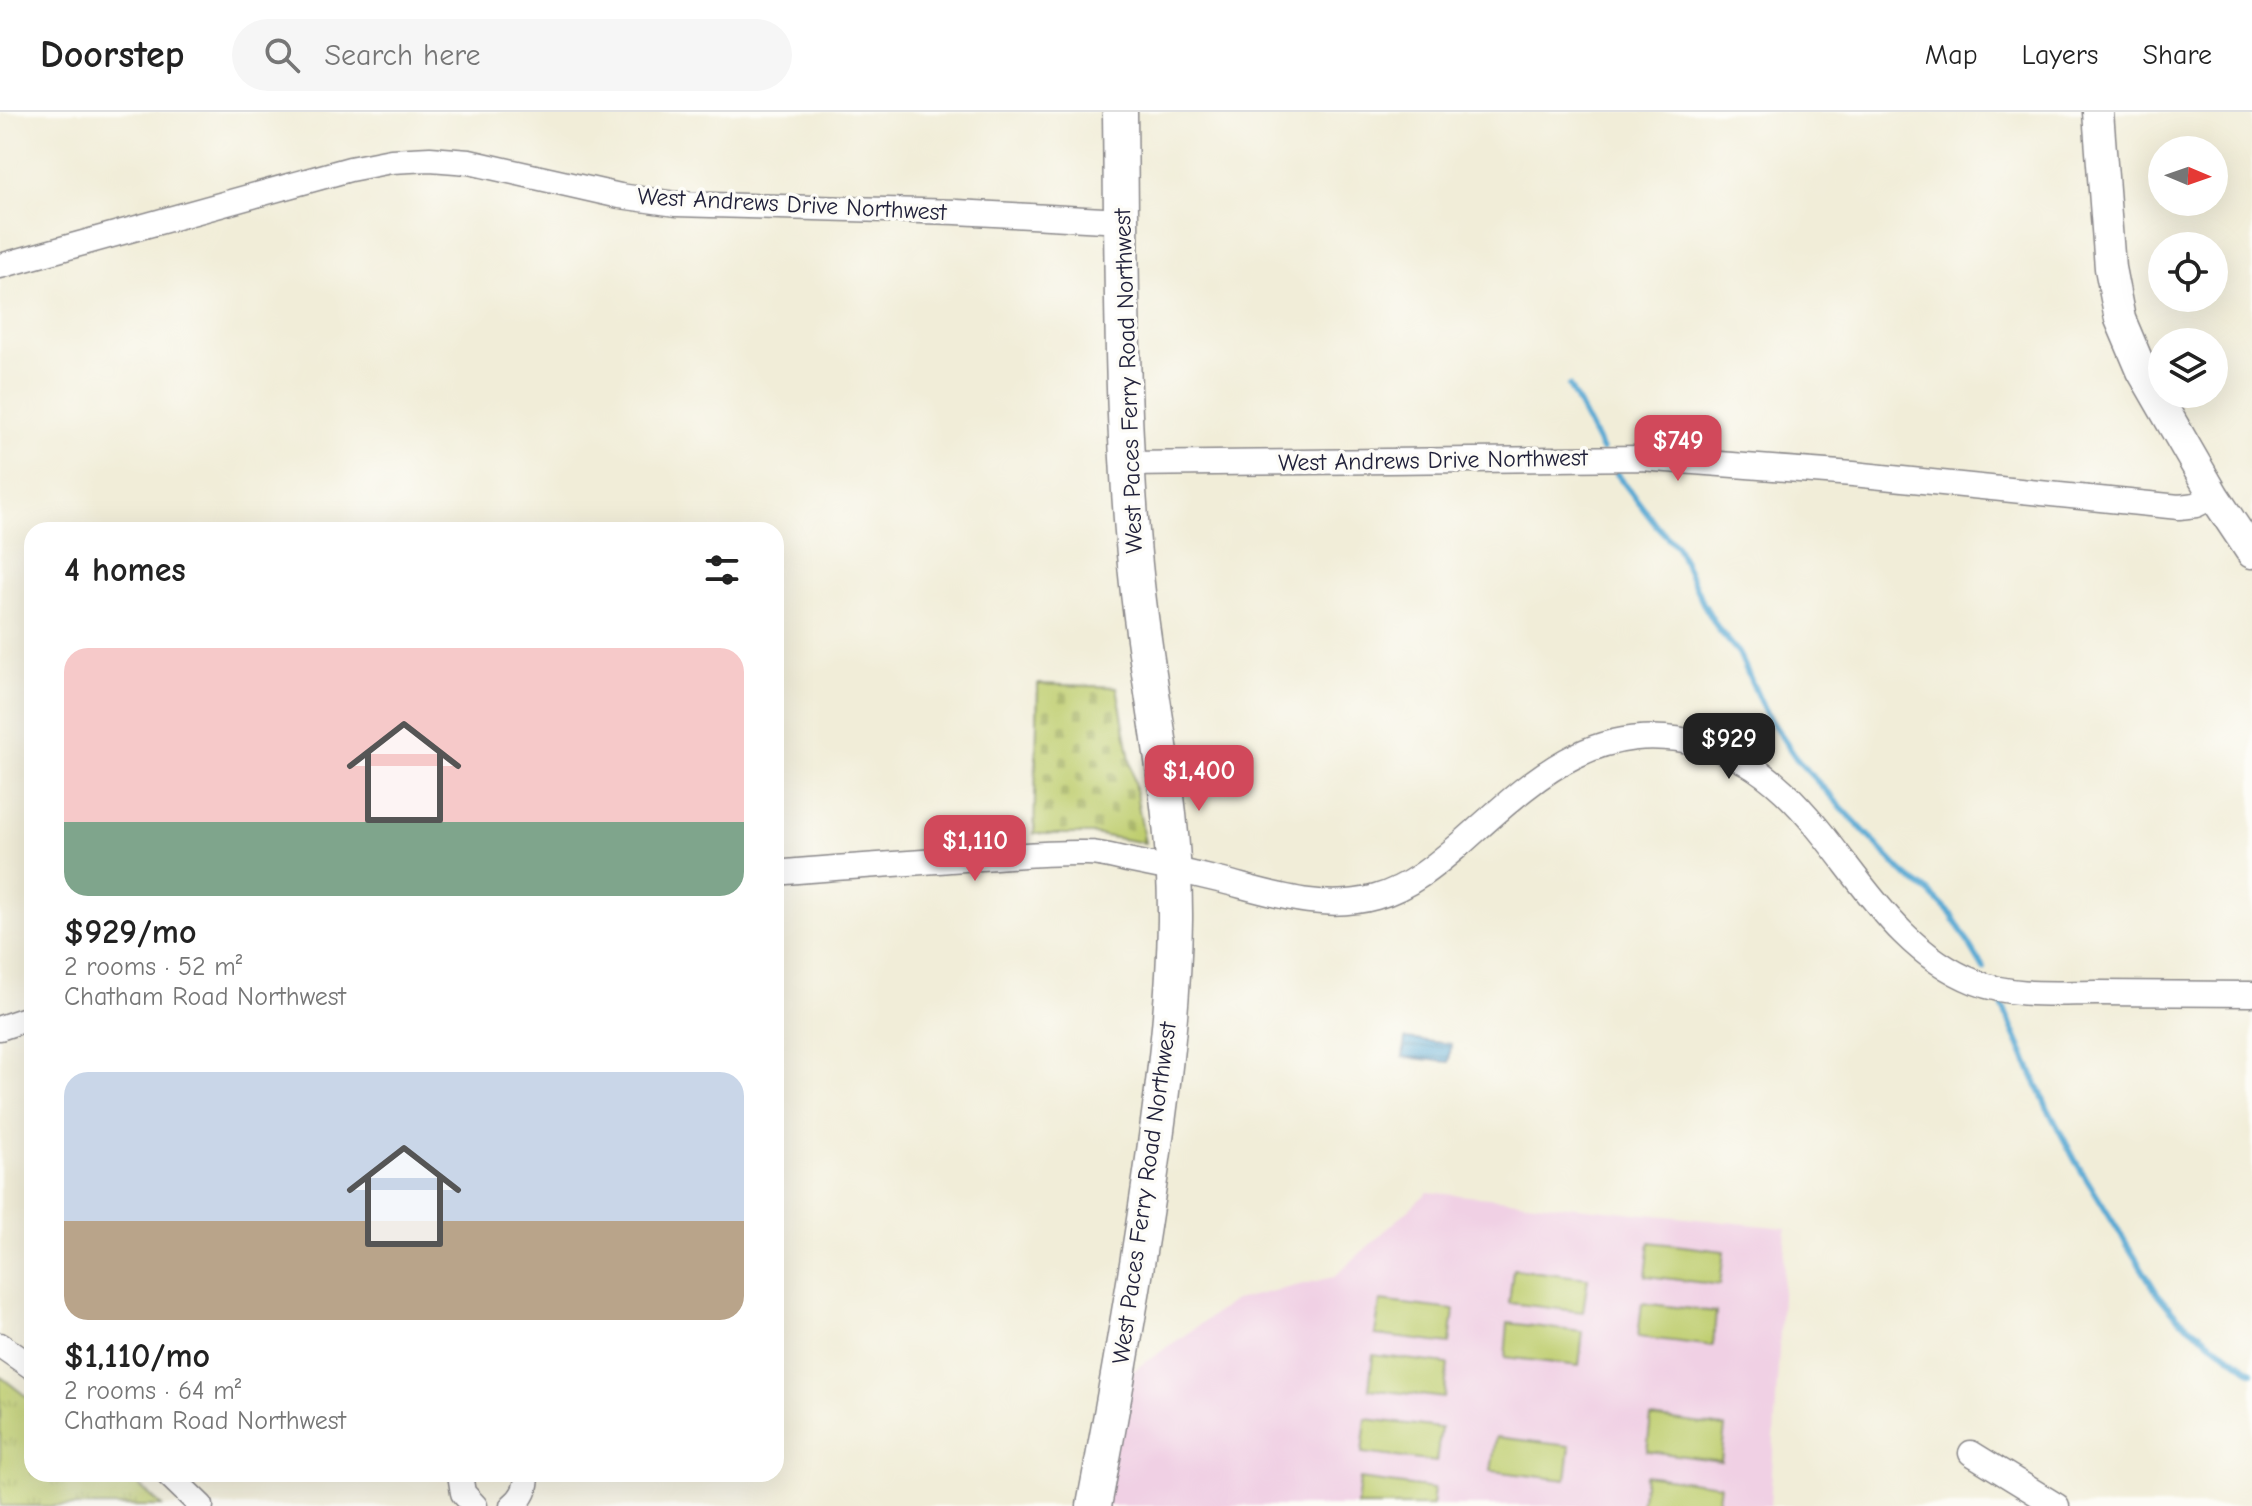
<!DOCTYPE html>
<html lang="en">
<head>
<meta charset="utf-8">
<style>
	body { margin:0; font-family:"Comic Neue",sans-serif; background:#f6f6f6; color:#222; height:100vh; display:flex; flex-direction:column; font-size:30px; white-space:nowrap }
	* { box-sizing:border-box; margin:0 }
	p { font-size:26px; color:#767676 }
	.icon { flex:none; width:44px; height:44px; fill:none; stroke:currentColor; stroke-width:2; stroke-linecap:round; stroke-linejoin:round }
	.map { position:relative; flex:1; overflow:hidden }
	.drawer { position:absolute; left:24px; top:410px; width:760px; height:960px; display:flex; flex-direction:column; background:#fff; border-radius:24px; box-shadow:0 8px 32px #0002 }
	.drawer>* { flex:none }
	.needle { width:52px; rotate:92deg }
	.controls { position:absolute; left:2148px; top:24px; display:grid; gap:16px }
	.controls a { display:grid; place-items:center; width:80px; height:80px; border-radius:50%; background:#fff; box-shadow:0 8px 32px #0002; font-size:40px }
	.price { position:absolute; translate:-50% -68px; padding:0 18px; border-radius:16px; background:#d1495b; color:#fff; font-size:26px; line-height:52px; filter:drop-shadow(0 2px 4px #0008) }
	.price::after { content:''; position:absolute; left:50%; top:48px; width:24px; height:18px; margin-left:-12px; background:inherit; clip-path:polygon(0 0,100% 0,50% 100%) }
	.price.current { background:#222; color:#fff }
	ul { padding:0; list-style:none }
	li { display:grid; align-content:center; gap:16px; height:424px; padding:0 40px }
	li span { display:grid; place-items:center; height:248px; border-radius:24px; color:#555 }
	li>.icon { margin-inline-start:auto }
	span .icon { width:144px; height:144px; fill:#fffc; stroke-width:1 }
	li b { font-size:34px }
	h2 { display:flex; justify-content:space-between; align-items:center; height:96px; padding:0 40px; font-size:34px }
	header { display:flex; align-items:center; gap:48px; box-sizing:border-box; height:112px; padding:0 40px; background:#fff; border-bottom:2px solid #e0e0e0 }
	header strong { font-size:38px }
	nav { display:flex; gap:44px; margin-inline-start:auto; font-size:28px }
	.search { width:560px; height:72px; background:#f6f6f6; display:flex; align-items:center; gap:20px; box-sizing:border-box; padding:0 28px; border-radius:44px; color:#767676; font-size:30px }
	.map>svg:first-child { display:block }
	.built { fill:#f0d0e4 }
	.grass { fill:url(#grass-tufts); stroke:#707856; stroke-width:2 }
	.cemetery { fill:url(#cemetery-stones); stroke:#707856; stroke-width:2 }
	.pitch { fill:#bfce70; stroke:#707856; stroke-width:2 }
	.water { fill:url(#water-rules); stroke:#3e6687; stroke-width:2 }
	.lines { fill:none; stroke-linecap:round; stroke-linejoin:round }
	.stream { stroke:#59a9d3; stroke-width:6 }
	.minor-casing { stroke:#8a888a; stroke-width:27 }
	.tertiary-casing { stroke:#8a888a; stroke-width:33 }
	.secondary-casing { stroke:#8a888a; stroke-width:37 }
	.minor { stroke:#fff; stroke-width:24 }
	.tertiary { stroke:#fff; stroke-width:30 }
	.secondary { stroke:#fff; stroke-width:34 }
	.labels { text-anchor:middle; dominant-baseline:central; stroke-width:7; stroke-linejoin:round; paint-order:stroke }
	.street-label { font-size:24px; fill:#22223b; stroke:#fdfcf7 }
</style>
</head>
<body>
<header>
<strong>Doorstep</strong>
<div class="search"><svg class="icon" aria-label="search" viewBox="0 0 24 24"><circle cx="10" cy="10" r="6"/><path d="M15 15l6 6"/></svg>Search here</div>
<nav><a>Map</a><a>Layers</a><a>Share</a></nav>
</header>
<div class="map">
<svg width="2252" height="1394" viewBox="0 0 2252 1394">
	<defs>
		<pattern id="grass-tufts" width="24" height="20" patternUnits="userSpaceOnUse" patternTransform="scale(2)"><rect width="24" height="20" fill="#bfce70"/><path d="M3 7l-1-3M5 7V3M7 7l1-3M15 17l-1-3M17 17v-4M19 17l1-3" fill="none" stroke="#a4b162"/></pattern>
		<pattern id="cemetery-stones" width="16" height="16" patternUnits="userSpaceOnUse" patternTransform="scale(2)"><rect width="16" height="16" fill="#bfce70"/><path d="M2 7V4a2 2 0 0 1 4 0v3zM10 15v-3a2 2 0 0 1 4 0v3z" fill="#a4b162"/></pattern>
		<pattern id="water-rules" width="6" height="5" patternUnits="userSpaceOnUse" patternTransform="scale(2)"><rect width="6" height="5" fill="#59a9d3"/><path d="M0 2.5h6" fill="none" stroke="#4989ac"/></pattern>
	</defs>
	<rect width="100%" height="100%" fill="#fdfcf7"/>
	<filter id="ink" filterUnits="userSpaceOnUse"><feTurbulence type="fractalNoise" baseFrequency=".0125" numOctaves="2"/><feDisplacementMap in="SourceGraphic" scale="16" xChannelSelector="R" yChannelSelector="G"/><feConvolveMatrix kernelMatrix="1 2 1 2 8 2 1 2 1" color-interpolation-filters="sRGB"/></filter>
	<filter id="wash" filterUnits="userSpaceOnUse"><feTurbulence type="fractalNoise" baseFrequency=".006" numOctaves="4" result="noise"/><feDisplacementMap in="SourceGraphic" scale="32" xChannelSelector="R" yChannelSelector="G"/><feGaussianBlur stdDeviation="1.8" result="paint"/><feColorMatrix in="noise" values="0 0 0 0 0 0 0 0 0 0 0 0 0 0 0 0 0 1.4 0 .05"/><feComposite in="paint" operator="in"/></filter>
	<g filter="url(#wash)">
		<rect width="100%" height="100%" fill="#f1edd8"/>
		<path class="built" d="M1428 1080 1786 1116 1770 1394H1085L1120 1268 1235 1188 1334 1165Z"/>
		<path class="grass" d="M0 1264 32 1289V1362H126L162 1394H0Z"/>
		<path class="cemetery" d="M1038 572 1117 575 1145 731 1093 722H1034Z"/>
		<path class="pitch" d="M1650 1130 1724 1139 1720 1173 1646 1164Z
			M1513 1157 1588 1166 1583 1200 1509 1191Z
			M1380 1189 1454 1198 1450 1232 1375 1223Z
			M1642 1191 1716 1200 1713 1234 1638 1225Z
			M1508 1211 1583 1220 1579 1254 1505 1245Z
			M1373 1243 1448 1252 1444 1286 1369 1277Z
			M1651 1305 1725 1315 1721 1349 1647 1339Z
			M1366 1307 1441 1316 1436 1350 1362 1341Z
			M1496 1325 1570 1334 1566 1368 1491 1359Z
			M1645 1363 1720 1373 1717 1394H1641Z
			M1360 1367 1434 1377 1432 1394H1357Z"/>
		<path class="water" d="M1405 927 1451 932 1449 950 1403 945Z"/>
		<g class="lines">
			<path class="stream" d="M1569 274 1602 338
				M1617 362 1656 413 1677 435 1703 491 1719 518 1739 541 1764 598 1798 649 1904 762 1929 780 1951 802 1984 857
				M2002 893 2047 995 2076 1050 2157 1181 2177 1205 2252 1260"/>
		</g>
	</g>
	<g filter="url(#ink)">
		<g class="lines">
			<defs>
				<path id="minor" d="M0 154 350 57 391 49 430 47 469 50 620 84 676 92 956 100 1122 109
					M1127 352 1641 346 1853 362 2179 395 2196 393 2214 384
					M776 761C839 755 901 752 964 747 1005 745 1046 740 1087 741 1100 741 1114 745 1127 748 1159 754 1191 761 1223 769 1273 782 1324 800 1376 785 1411 775 1437 752 1464 729 1536 665 1596 605 1702 632 1828 666 1856 823 1975 870 2013 885 2056 881 2096 881 2148 881 2200 882 2252 882
					M0 916 32 905
					M0 1233 32 1255
					M1971 1341 2057 1394
					M168 1362 201 1394
					M460 1362 463 1381 475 1394
					M512 1394C523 1385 527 1376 527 1362"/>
				<path id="tertiary" d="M2098 0 2110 156 2120 207 2142 259 2214 384 2252 441"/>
				<path id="secondary" d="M1094 1394C1115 1283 1135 1172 1151 1061 1163 977 1174 892 1175 808 1176 695 1149 584 1137 472 1120 316 1122 157 1120 0"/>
			</defs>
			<use href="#minor" class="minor-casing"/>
			<use href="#tertiary" class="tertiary-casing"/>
			<use href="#secondary" class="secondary-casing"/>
			<use href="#minor" class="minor"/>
			<use href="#tertiary" class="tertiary"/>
			<use href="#secondary" class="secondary"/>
		</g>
	</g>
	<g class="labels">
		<g class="street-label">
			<text transform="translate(792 92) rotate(3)">West Andrews Drive Northwest</text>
			<text transform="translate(1128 269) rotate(-92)">West Paces Ferry Road Northwest</text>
			<text transform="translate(1433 348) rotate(-1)">West Andrews Drive Northwest</text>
			<text transform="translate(1144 1081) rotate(-82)">West Paces Ferry Road Northwest</text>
		</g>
	</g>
</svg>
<div class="controls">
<a><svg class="needle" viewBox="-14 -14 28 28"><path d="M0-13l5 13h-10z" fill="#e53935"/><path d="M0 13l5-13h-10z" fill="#767676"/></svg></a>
<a><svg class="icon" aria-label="locate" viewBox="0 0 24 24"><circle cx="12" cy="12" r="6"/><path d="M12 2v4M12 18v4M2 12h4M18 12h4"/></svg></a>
<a><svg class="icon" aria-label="layers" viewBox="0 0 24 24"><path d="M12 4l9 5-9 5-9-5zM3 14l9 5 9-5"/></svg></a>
</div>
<b class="price" style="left:1678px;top:371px">$749</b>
<b class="price current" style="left:1729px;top:669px">$929</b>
<b class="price" style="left:1199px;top:701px">$1,400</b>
<b class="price" style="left:975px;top:771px">$1,110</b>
<section class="drawer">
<h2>4 homes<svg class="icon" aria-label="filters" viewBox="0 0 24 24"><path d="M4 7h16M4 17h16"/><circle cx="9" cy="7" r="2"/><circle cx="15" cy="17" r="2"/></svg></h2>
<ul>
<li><span style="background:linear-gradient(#f6c9c9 70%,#7fa58c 0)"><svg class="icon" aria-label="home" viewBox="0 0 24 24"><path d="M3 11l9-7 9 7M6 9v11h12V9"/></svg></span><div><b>$929/mo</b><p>2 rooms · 52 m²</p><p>Chatham Road Northwest</p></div></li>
<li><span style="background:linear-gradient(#c9d6e8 60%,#b9a48a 0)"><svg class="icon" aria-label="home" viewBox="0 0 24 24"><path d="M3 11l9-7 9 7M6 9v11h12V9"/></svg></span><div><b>$1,110/mo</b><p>2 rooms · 64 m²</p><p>Chatham Road Northwest</p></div></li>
</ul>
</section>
</div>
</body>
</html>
